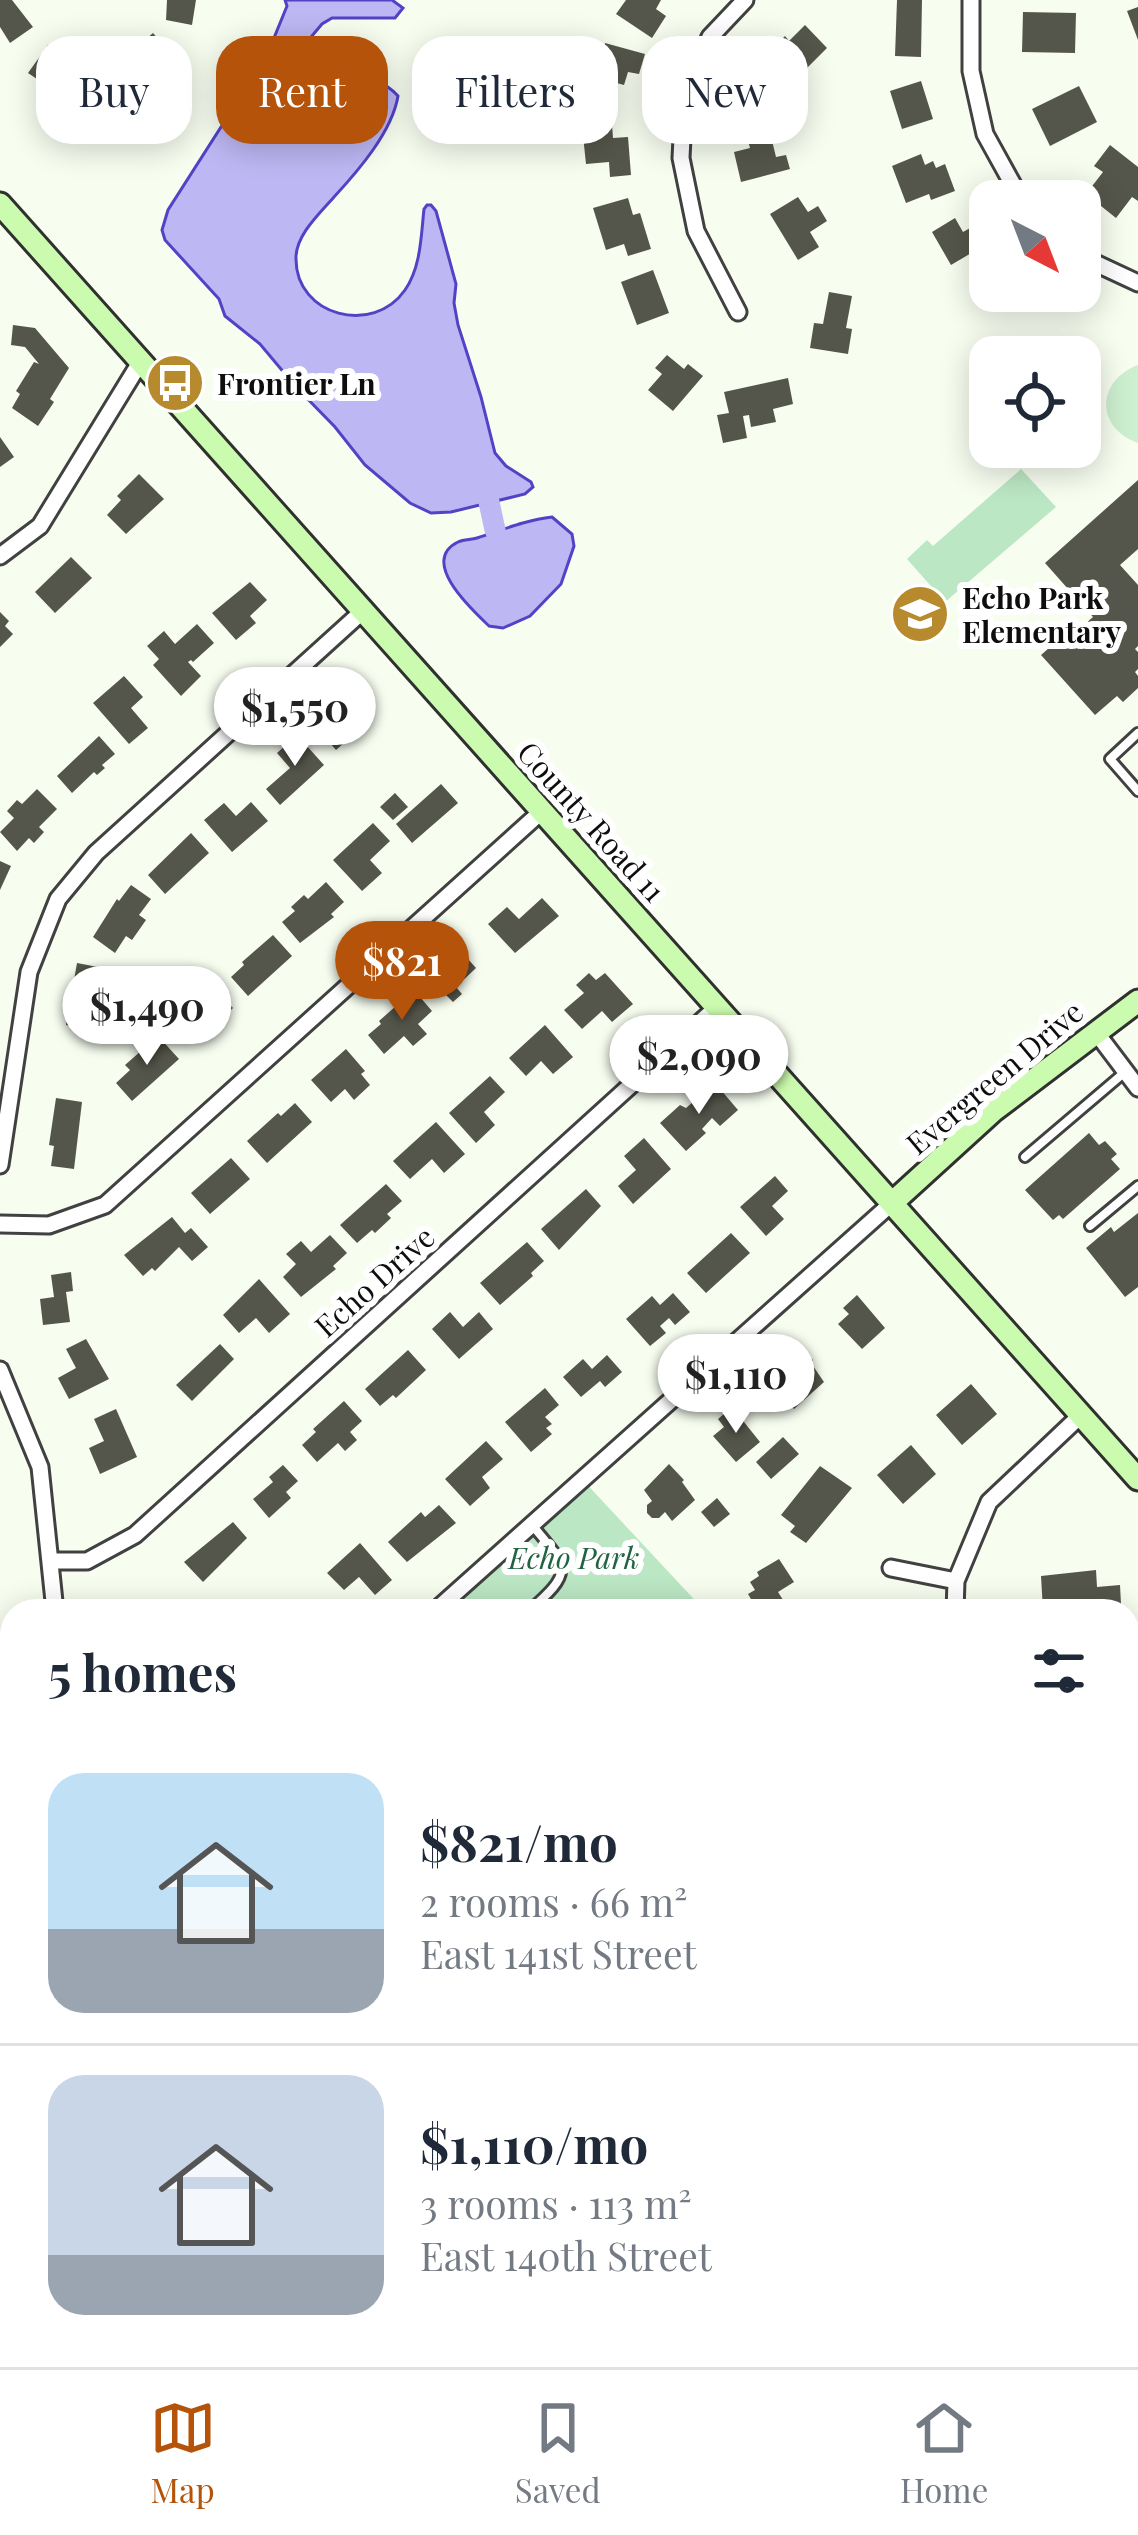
<!DOCTYPE html>
<html lang="en">
<head>
<meta charset="utf-8">
<style>
	body { margin:0; font-family:"Playfair Display",serif; background:#f2f2f3; color:#1f2937; height:100vh; display:flex; flex-direction:column; font-size:45px; white-space:nowrap }
	* { box-sizing:border-box; margin:0 }
	p { font-size:39px; color:#747a83 }
	.icon { flex:none; width:66px; height:66px; fill:none; stroke:currentColor; stroke-width:2; stroke-linecap:round; stroke-linejoin:round }
	.map { position:relative; flex:1; overflow:hidden }
	.sheet { position:absolute; left:0px; top:1599px; width:1140px; height:768px; display:flex; flex-direction:column; background:#fff; border-radius:36px 36px 0 0; box-shadow:0 6px 30px #0003 }
	.sheet>* { flex:none }
	.hud { position:absolute; left:36px; top:36px; width:1068px; height:108px; display:flex; gap:24px }
	.needle { width:78px; rotate:138deg }
	.tools { position:absolute; left:969px; top:180px; display:grid; gap:24px }
	.tools a { display:grid; place-items:center; width:132px; height:132px; border-radius:24px; background:#fff; box-shadow:0 6px 30px #0003; font-size:60px }
	.price { position:absolute; translate:-50% -102px; padding:0 27px; border-radius:42px; background:#fff; color:#222; font-size:39px; line-height:78px; filter:drop-shadow(0 3px 6px #0008) }
	.price::after { content:''; position:absolute; left:50%; top:72px; width:36px; height:27px; margin-left:-18px; background:inherit; clip-path:polygon(0 0,100% 0,50% 100%) }
	.price.selected { background:#b45309; color:#fff }
	ul { padding:0; list-style:none }
	li { display:flex; align-items:center; gap:36px; height:300px; padding:0 48px }
	li+li { border-top:3px solid #e0e1e3 }
	li span { display:grid; place-items:center; flex:none; width:336px; height:240px; border-radius:36px; color:#555 }
	li>.icon { margin-inline-start:auto }
	span .icon { width:144px; height:144px; fill:#fffc; stroke-width:1 }
	li b { font-size:51px }
	h2 { display:flex; justify-content:space-between; align-items:center; height:144px; padding:0 48px; font-size:51px }
	.pill { padding:0 42px; border-radius:36px; background:#fff; box-shadow:0 6px 30px #0003; font-size:42px; line-height:108px }
	.pill.selected { background:#b45309; color:#fff }
	.tab-bar { display:flex; justify-content:space-around; align-items:center; height:168px; border-top:3px solid #e0e1e3; background:#fff; font-size:33px; color:#747a83 }
	.tab-bar a { display:grid; justify-items:center; gap:6px }
	.tab-bar .selected { color:#b45309 }
	.map>svg:first-child { display:block }
	.green { fill:#bbe7c4 }
	.pitch { fill:#ccefcf }
	.water { fill:#bdb7f3; stroke:#5342c6; stroke-width:3 }
	.lines { fill:none; stroke-linecap:round; stroke-linejoin:round }
	.canal { stroke:#bdb7f3; stroke-width:21 }
	.building { fill:#55564b }
	.lane-casing { stroke:#414141; stroke-width:14 }
	.street-casing { stroke:#414141; stroke-width:21 }
	.secondary-casing { stroke:#303030; stroke-width:27 }
	.lane { stroke:#fff; stroke-width:8 }
	.street { stroke:#fff; stroke-width:15 }
	.secondary { stroke:#cbfbae; stroke-width:21 }
	.labels { text-anchor:middle; dominant-baseline:central; stroke-width:12; stroke-linejoin:round; paint-order:stroke }
	.poi-label { font-size:30px; font-weight:bold; fill:#0e0e0e; stroke:#fff; text-anchor:start }
	.street-label { font-size:30px; fill:#0e0e0e; stroke:#fff }
	.park-label { font-size:30px; font-style:italic; fill:#216343; stroke:#fff }
</style>
</head>
<body>
<div class="map">
<svg width="1138" height="2367" viewBox="0 0 1138 2367">
	<rect width="100%" height="100%" fill="#f7fef0"/>
	<path class="green" d="M1021 469 1056 507 945 602 907 559 927 540 933 546Z
		M581 1478 705 1611H435Z"/>
	<path class="pitch" d="M1138 365V443C1095 428 1096 381 1138 365Z"/>
	<path class="water" d="M285 0H392L403 8 395 18H332L322 24 311 37 309 61C318 70 330 80 343 83 368 89 376 72 398 96 392 132 358 171 334 197 319 214 295 236 296 259 296 316 373 336 405 290 421 267 421 236 424 209L427 205H431L436 211 456 284 454 303 458 325 481 397 495 453 506 466 531 482 533 487 525 494 451 512 431 513 410 503 365 465 335 427 296 387 260 344 225 316 219 299 165 240 162 230 168 210 267 55 287 6Z
		M552 517 572 534 574 546 561 584 530 616 503 628 489 626C471 609 419 561 458 542 464 539 471 540 477 538 502 530 526 520 552 517Z"/>
	<g class="lines">
		<path class="canal" d="M489 502 495 530"/>
	</g>
	<path class="building" d="M0 0H12L33 27 10 43 0 27Z
		M167 0H196L192 25 166 20Z
		M626 0H661L656 9 666 16 652 38 616 14Z
		M897 0H922L921 57 895 56Z
		M1138 7V40L1127 11Z
		M1023 12 1076 13 1075 53 1022 52Z
		M805 25 827 48 797 78 770 51 785 36 789 41Z
		M153 33 177 61 146 88 152 96 139 107 116 81 132 67 124 58Z
		M605 43 645 54 639 74 628 72 624 85 595 77Z
		M48 45 66 57 60 65 67 70 70 66 92 84 77 106 28 73Z
		M921 81 933 119 902 129 890 91Z
		M1079 86 1097 122 1050 146 1032 109Z
		M612 124 613 138 628 137 631 175 610 177 609 162 586 164 582 126Z
		M768 124 776 157 786 155 790 169 741 182 734 152 750 148 745 130Z
		M1110 145 1138 167V201L1132 197 1116 218 1086 194 1103 172 1094 166Z
		M921 154 925 165 933 161 936 168 945 164 955 191 931 200 929 194 906 203 892 166Z
		M798 197 808 212 818 206 827 221 810 232 819 247 798 260 770 214Z
		M628 198 633 215 640 213 651 249 628 256 624 244 606 250 593 208Z
		M955 218 963 232 979 223 990 242 951 265 932 232Z
		M653 270 669 313 637 325 621 282Z
		M1007 291H1042L1023 308Z
		M829 292 852 296 846 328 852 329 848 354 810 348 814 323 823 324Z
		M13 325 35 328 69 368 50 399 54 402 38 426 12 408 20 394 16 391 34 362 39 364 25 347 11 345Z
		M667 355 684 369 688 364 703 376 673 411 648 390 662 374 655 368Z
		M788 378 793 404 773 409 776 422 751 427 749 415 743 416 747 438 723 443 717 415 729 413 724 392Z
		M0 437 14 457 0 467Z
		M139 474 164 499 126 534 107 515 121 500 117 496Z
		M1138 480V549L1120 565 1138 585V646L1135 649 1138 652V669L1135 672 1138 676V688L1123 702 1117 696 1095 715 1041 655 1065 634 1069 638 1093 617 1045 563Z
		M71 557 92 578 55 613 35 592Z
		M250 582 267 600 250 616 256 623 236 640 212 613Z
		M0 612 9 621 5 626 13 634 0 647Z
		M197 624 214 643 193 662 191 660 188 662 201 676 181 696 153 665 159 659 147 646 164 631 175 644Z
		M124 676 143 697 131 708 148 728 129 744 93 703Z
		M359 699 374 716 336 750 311 721 332 702 342 714Z
		M297 735 324 765 280 805 266 789 290 768 277 753Z
		M99 736 115 754 102 765 105 768 97 775 94 772 72 793 57 776Z
		M441 784 458 803 412 843 396 824Z
		M37 789 57 809 39 827 44 832 34 843 29 838 17 851 0 832 14 818 7 811 17 800 22 804Z
		M395 793 408 807 393 820 380 807Z
		M251 802 268 821 232 852 204 820 224 803 236 816Z
		M373 823 390 841 370 860 382 873 362 891 333 860Z
		M191 833 209 853 165 894 148 875Z
		M0 861 11 866 0 890Z
		M326 882 344 902 331 914 334 917 300 943 282 922 295 911 291 907 304 895 308 899Z
		M131 885 151 899 139 915 146 920 132 940 126 936 115 953 93 937 117 899 119 901Z
		M542 898 559 916 515 953 488 924 507 907 519 919Z
		M273 935 292 956 248 996 231 977 244 965 242 962Z
		M459 949 476 968 456 987 462 994 453 1002 428 977Z
		M77 963 103 968 91 1030 66 1025Z
		M202 972 233 1008 195 1042 169 1012 190 993 184 987Z
		M589 973 596 980 605 973 633 1004 612 1022 602 1011 582 1029 564 1010 584 993 576 985Z
		M414 990 432 1011 418 1024 427 1034 413 1046 404 1036 384 1054 368 1035 381 1024 379 1021Z
		M545 1025 573 1057 553 1074 541 1061 526 1076 509 1058Z
		M158 1036 179 1059 132 1101 116 1083 130 1070 125 1065Z
		M346 1049 365 1071 361 1074 370 1085 354 1100 345 1089 331 1102 311 1080Z
		M490 1076 505 1092 484 1112 495 1125 476 1143 449 1113Z
		M715 1083 738 1110 720 1126 712 1118 702 1129 706 1133 686 1151 660 1123 680 1105 686 1108Z
		M56 1098 82 1102 74 1169 51 1166 54 1146 49 1145Z
		M295 1103 312 1122 267 1163 247 1141 278 1113 281 1116Z
		M436 1122 465 1154 444 1173 432 1159 410 1179 393 1161Z
		M1089 1133 1099 1145 1105 1141 1117 1154 1111 1159 1120 1169 1063 1219 1059 1215 1053 1220 1025 1190Z
		M644 1138 671 1169 633 1204 618 1186 636 1170 624 1156Z
		M231 1158 250 1179 210 1214 191 1193Z
		M775 1176 788 1191 772 1206 784 1219 766 1236 740 1207Z
		M386 1184 402 1201 387 1214 391 1218 375 1233 372 1230 357 1243 340 1225Z
		M586 1189 601 1206 559 1250 541 1229Z
		M1138 1213V1287L1125 1297 1086 1248 1111 1227 1114 1232Z
		M172 1217 185 1233 191 1228 208 1247 192 1261 179 1247 155 1271 152 1268 143 1276 124 1255Z
		M731 1233 750 1253 706 1293 687 1273Z
		M330 1235 347 1253 333 1266 336 1269 301 1297 283 1277 296 1264 286 1254 301 1241 311 1252Z
		M527 1242 544 1261 531 1273 533 1276 500 1305 480 1283Z
		M71 1272 73 1291 66 1292 70 1322 43 1325 40 1299 54 1297 51 1275Z
		M259 1279 290 1314 269 1333 256 1318 239 1333 223 1315Z
		M673 1293 690 1312 675 1325 669 1318 660 1326 666 1333 650 1346 626 1319 652 1296 660 1305Z
		M857 1295 885 1328 862 1349 838 1324 849 1314 843 1308Z
		M450 1312 463 1327 479 1312 493 1329 459 1359 432 1329Z
		M86 1339 109 1379 69 1399 58 1378 76 1368 66 1349Z
		M220 1344 234 1359 192 1401 176 1385Z
		M800 1347 813 1360 811 1363 824 1382 794 1409 776 1390 792 1377 787 1371 791 1367 785 1360Z
		M408 1350 426 1370 396 1398 393 1395 380 1406 365 1389Z
		M607 1355 622 1372 605 1387 600 1381 581 1397 563 1377 583 1359 592 1369Z
		M971 1384 997 1414 962 1445 936 1415Z
		M545 1388 559 1405 545 1417 552 1424 546 1428 552 1434 531 1452 505 1422Z
		M344 1401 362 1421 350 1432 357 1440 345 1451 338 1443 317 1462 302 1445 316 1432 313 1429Z
		M732 1407 760 1442 736 1462 713 1436 724 1427 718 1419Z
		M116 1409 137 1457 100 1474 89 1448 104 1441 94 1419Z
		M783 1437 799 1454 771 1479 756 1462Z
		M486 1441 503 1459 482 1477 490 1488 470 1506 445 1479Z
		M911 1445 936 1474 903 1504 877 1475Z
		M669 1464 684 1480 682 1482 695 1500 672 1521 665 1512 659 1518H652L647 1513V1505L652 1501 644 1490Z
		M283 1465 298 1481 286 1492 291 1498 269 1518 253 1499 273 1482 269 1477Z
		M820 1466 852 1488 806 1543 790 1532 795 1526 781 1515Z
		M717 1498 730 1514 714 1527 701 1512Z
		M439 1505 456 1523 407 1562 388 1542 421 1512 425 1517Z
		M233 1522 247 1538 203 1582 184 1562Z
		M360 1543 392 1580 375 1595 359 1577 344 1590 327 1573Z
		M779 1559 794 1582 778 1592 790 1611H758L748 1594 755 1590 750 1582 759 1576 757 1572Z
		M1096 1570 1097 1587 1120 1585 1121 1604 1077 1611V1602L1062 1604 1063 1611H1043L1041 1576Z
		M0 1726 12 1746V1808L0 1787Z
		M1128 1884 1138 1895V1953L1130 1941 1132 1939 1130 1937 1138 1929 1128 1918Z
		M1128 2091 1138 2094 1136 2153 1128 2151Z
		M0 2121 12 2137V2150L0 2158Z
		M0 2306 12 2316V2354L0 2344Z
		M1128 2325 1138 2336V2340L1128 2349Z
		M336 2355 349 2367H326Z
		M586 2355 595 2361 598 2359 602 2363 606 2359 613 2367H572Z
		M1100 2355H1125L1135 2367H1086Z"/>
	<g class="lines">
		<defs>
			<path id="lane" d="M1138 733 1110 759 1138 791
				M1025 1157 1125 1072
				M1090 1226 1138 1186
				M529 1611C574 1571 569 1569 532 1525"/>
			<path id="street" d="M971 0V71L985 134 1022 201
				M1080 256 1138 283
				M738 312 696 231 681 158 684 97 710 37 745 0
				M0 556 40 526 141 361
				M1095 1031 1138 1088
				M0 1165 29 972 58 899 96 853 364 610
				M0 1224 49 1225 105 1205 542 811
				M0 1370 40 1467 55 1611
				M50 1561H87L135 1535 717 1007
				M891 1568 956 1581
				M435 1611 892 1203
				M955 1611 956 1581 989 1502 1081 1415
				M1128 1667 1130 1680 1128 1689
				M1128 1859 1138 1864
				M0 2008 12 1997
				M0 2240 12 2249
				M1128 2275 1138 2259
				M146 2355 153 2367
				M668 2355 680 2367
				M825 2367 843 2363 859 2367
				M1024 2367 1045 2355"/>
			<path id="secondary" d="M0 204 1138 1479
				M892 1203 993 1111 1138 1001"/>
		</defs>
		<use href="#lane" class="lane-casing"/>
		<use href="#street" class="street-casing"/>
		<use href="#secondary" class="secondary-casing"/>
		<use href="#lane" class="lane"/>
		<use href="#street" class="street"/>
		<use href="#secondary" class="secondary"/>
	</g>
	<defs>
		<symbol id="bus-disc" viewBox="-11 -11 22 22"><circle r="9.5" fill="#b78b2d" stroke="#fff"/><path d="M-5-6H5V4H4V6H2V4H-2V6H-4V4H-5ZM-3.5-4V0h7V-4ZM-3.5 1.2v1.5H-2V1.2ZM2 1.2v1.5H3.5V1.2Z" fill="#fff"/></symbol>
		<symbol id="school-disc" viewBox="-11 -11 22 22"><circle r="9.5" fill="#b78b2d" stroke="#fff"/><path d="M0-5L7-2L0 1L-7-2ZM-4 1L0 2.5L4 1V4Q0 6-4 4Z" fill="#fff"/></symbol>
	</defs>
	<g fill-rule="evenodd">
		<use href="#bus-disc" x="142" y="350" width="66" height="66"/>
		<use href="#school-disc" x="887" y="581" width="66" height="66"/>
	</g>
	<g class="labels">
		<g class="poi-label">
			<text x="217" y="383">Frontier Ln</text>
			<text x="962" y="597">Echo Park<tspan x="962" dy="34">Elementary</tspan></text>
		</g>
		<g class="street-label">
			<text transform="translate(592 821) rotate(48)">County Road 11</text>
			<text transform="translate(994 1077) rotate(-40)">Evergreen Drive</text>
			<text transform="translate(374 1281) rotate(-42)">Echo Drive</text>
		</g>
		<g class="park-label">
			<text x="574" y="1557">Echo Park</text>
		</g>
	</g>
</svg>
<div class="tools">
<a><svg class="needle" viewBox="-14 -14 28 28"><path d="M0-13l5 13h-10z" fill="#e53935"/><path d="M0 13l5-13h-10z" fill="#747a83"/></svg></a>
<a><svg class="icon" aria-label="locate" viewBox="0 0 24 24"><circle cx="12" cy="12" r="6"/><path d="M12 2v4M12 18v4M2 12h4M18 12h4"/></svg></a>
</div>
<b class="price" style="left:295px;top:769px">$1,550</b>
<b class="price selected" style="left:402px;top:1023px">$821</b>
<b class="price" style="left:147px;top:1068px">$1,490</b>
<b class="price" style="left:699px;top:1117px">$2,090</b>
<b class="price" style="left:736px;top:1436px">$1,110</b>
<div class="hud">
<a class="pill">Buy</a>
<a class="pill selected">Rent</a>
<a class="pill">Filters</a>
<a class="pill">New</a>
</div>
<section class="sheet">
<h2>5 homes<svg class="icon" aria-label="filters" viewBox="0 0 24 24"><path d="M4 7h16M4 17h16"/><circle cx="9" cy="7" r="2"/><circle cx="15" cy="17" r="2"/></svg></h2>
<ul>
<li><span style="background:linear-gradient(#bfe0f5 65%,#9aa5b1 0)"><svg class="icon" aria-label="home" viewBox="0 0 24 24"><path d="M3 11l9-7 9 7M6 9v11h12V9"/></svg></span><div><b>$821/mo</b><p>2 rooms · 66 m²</p><p>East 141st Street</p></div></li>
<li><span style="background:linear-gradient(#c9d6e8 75%,#9aa5b1 0)"><svg class="icon" aria-label="home" viewBox="0 0 24 24"><path d="M3 11l9-7 9 7M6 9v11h12V9"/></svg></span><div><b>$1,110/mo</b><p>3 rooms · 113 m²</p><p>East 140th Street</p></div></li>
</ul>
</section>
</div>
<nav class="tab-bar">
<a class="selected"><svg class="icon" aria-label="map" viewBox="0 0 24 24"><path d="M3 6l6-2 6 2 6-2v14l-6 2-6-2-6 2zM9 4v14M15 6v14"/></svg>Map</a>
<a><svg class="icon" aria-label="saved" viewBox="0 0 24 24"><path d="M7 4h10v16l-5-4-5 4z"/></svg>Saved</a>
<a><svg class="icon" aria-label="home" viewBox="0 0 24 24"><path d="M3 11l9-7 9 7M6 9v11h12V9"/></svg>Home</a>
</nav>
</body>
</html>
